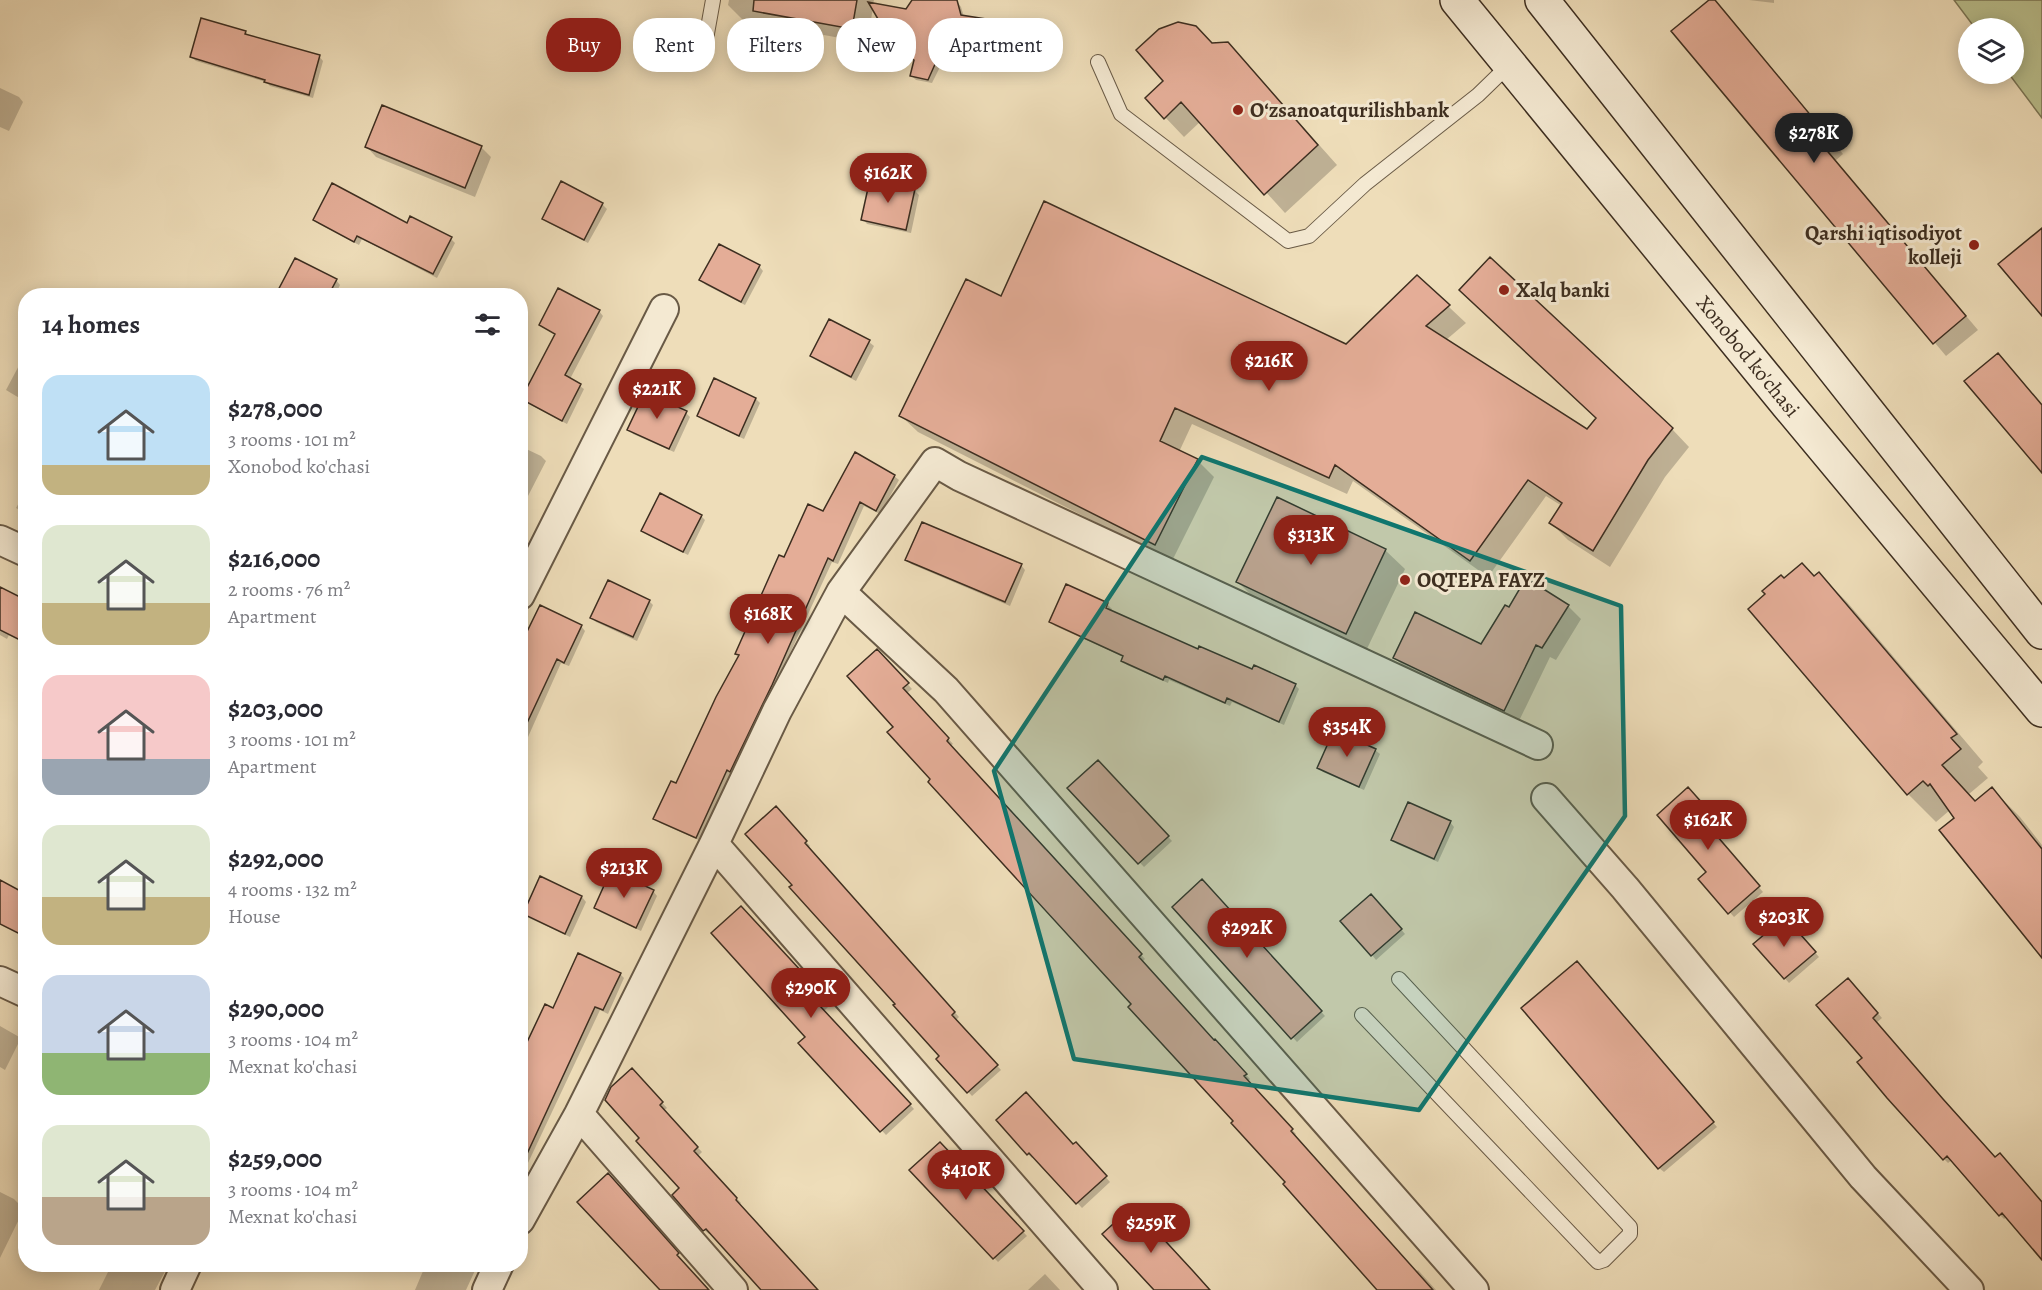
<!DOCTYPE html>
<html lang="en">
<head>
<meta charset="utf-8">
<style>
	body { margin:0; font-family:Alegreya,serif; background:#f7f7f7; color:#2b2b33; height:100vh; display:flex; flex-direction:column; font-size:22px; white-space:nowrap }
	* { box-sizing:border-box; margin:0 }
	p { font-size:20px; color:#7c7c81 }
	.icon { flex:none; width:33px; height:33px; fill:none; stroke:currentColor; stroke-width:2; stroke-linecap:round; stroke-linejoin:round }
	.map { position:relative; flex:1; overflow:hidden }
	.details { position:absolute; left:18px; top:288px; width:510px; height:984px; display:flex; flex-direction:column; background:#fff; border-radius:24px; box-shadow:0 3px 15px #0003 }
	.details>* { flex:none }
	.banner { position:absolute; left:546px; top:18px; width:570px; height:54px; display:flex; gap:12px }
	.tools { position:absolute; left:1958px; top:18px; display:grid; gap:12px }
	.tools a { display:grid; place-items:center; width:66px; height:66px; border-radius:50%; background:#fff; box-shadow:0 3px 15px #0003; font-size:30px }
	.price { position:absolute; translate:-50% -51px; padding:0 14px; border-radius:21px; background:#8f2418; color:#fff; font-size:20px; line-height:39px; filter:drop-shadow(0 2px 3px #0008) }
	.price::after { content:''; position:absolute; left:50%; top:36px; width:18px; height:14px; margin-left:-9px; background:inherit; clip-path:polygon(0 0,100% 0,50% 100%) }
	.price.selected { background:#222; color:#fff }
	ul { padding:0; list-style:none }
	li { display:flex; align-items:center; gap:18px; height:150px; padding:0 24px }
	li span { display:grid; place-items:center; flex:none; width:168px; height:120px; border-radius:18px; color:#555 }
	li>.icon { margin-inline-start:auto }
	span .icon { width:72px; height:72px; fill:#fffc; stroke-width:1 }
	li b { font-size:26px }
	h2 { display:flex; justify-content:space-between; align-items:center; height:72px; padding:0 24px; font-size:26px }
	.pill { padding:0 21px; border-radius:24px; background:#fff; box-shadow:0 3px 15px #0003; font-size:21px; line-height:54px }
	.pill.selected { background:#8f2418; color:#fff }
	.map>svg:first-child { display:block }
	.green { fill:#bac08e; stroke:#7c7757; stroke-width:1.5 }
	.shadow { fill:#0003 }
	.building { fill:#e4ad97; stroke:#3d2e20; stroke-width:1.5 }
	.lines { fill:none; stroke-linecap:round; stroke-linejoin:round }
	.service-casing { stroke:#695a46; stroke-width:16 }
	.minor-casing { stroke:#695a46; stroke-width:32 }
	.secondary-casing { stroke:#3d2e20; stroke-width:36 }
	.service { stroke:#f4e9d2; stroke-width:14 }
	.minor { stroke:#f4e9d2; stroke-width:28 }
	.secondary { stroke:#f4e9d2; stroke-width:33 }
	.marked { fill:#0f766e; fill-opacity:0.2; stroke:#0f766e; stroke-width:4.5; stroke-linejoin:round }
	.poi-dot { fill:#8f2418; stroke:#f4e9d2; stroke-width:2 }
	.labels { text-anchor:middle; dominant-baseline:central; stroke-width:6; stroke-linejoin:round; paint-order:stroke }
	.poi-label { font-size:21px; font-weight:bold; fill:#3d2e20; stroke:#f4e9d2; text-anchor:start }
	.street-label { font-size:21px; fill:#3d2e20; stroke:#f4e9d2 }
</style>
</head>
<body>
<div class="map">
<svg width="2042" height="1290" viewBox="0 0 2042 1290">
	<rect width="100%" height="100%" fill="#eeddb9"/>
	<filter id="stains"><feTurbulence type="fractalNoise" baseFrequency=".00333" numOctaves="4"/><feColorMatrix values="0 0 0 0 .2 0 0 0 0 .09 0 0 0 0 .02 0 0 0 .5 -.17"/></filter>
	<radialGradient id="worn" r=".72"><stop offset=".6" stop-color="#630" stop-opacity="0"/><stop offset="1" stop-color="#630" stop-opacity=".3"/></radialGradient>
	<path class="green" d="M1954 0H2042V118L2009 74H2013V28H1975Z"/>
	<path class="shadow" d="M729 0H874L873 4 907 10 915 0H956L961 7 964 17 986 21 990 25 984 40 972 55 940 67 932 83 916 80 911 75 915 62 899 50 873 8 867 43 743 20 728 5Z
		M1711 0H1714L1725 11 1843 154 1835 161 1978 330 1946 356 1673 31Z
		M1749 0H1774V3Z
		M245 32 249 36 319 56 323 61 313 98 270 86 266 82 196 61 191 57Z
		M1227 44 1247 64 1337 165 1285 213 1201 121 1184 137 1165 117V81L1213 45Z
		M0 88 19 97 23 102 9 131 0 127Z
		M367 147H481L491 157 475 197 376 157Z
		M914 190 919 195 911 233 867 224 863 219Z
		M602 204 607 209 588 243 549 223 544 218Z
		M314 220 408 225 451 239 455 243 437 278 362 239 359 245 319 224Z
		M759 266 763 271 745 305 706 285 701 280Z
		M1417 277 1466 323 1446 340 1587 431 1672 429 1689 447 1665 477 1610 567 1568 540 1551 523 1562 506 1546 496 1488 577 1353 481 1347 494 1192 424 1179 452 1197 460 1214 477 1172 561 918 432 900 415 1001 298 1347 346Z
		M336 280 340 285 335 296H279Z
		M599 311 603 316 570 379 584 389 567 424 527 403 522 399 556 335 541 325Z
		M869 342 874 346 856 381 816 360 812 355Z
		M24 356H26V402L6 390Z
		M715 380 756 399 760 403 744 439 703 420 698 416Z
		M686 413 690 417 674 452 633 434 629 429Z
		M520 446 541 456 546 461 528 496 520 492Z
		M894 476 899 480 880 514 864 506 838 564 832 562 734 775 731 774 701 841 660 823 655 818 677 785 740 656 737 653 785 559 823 512Z
		M26 490V514L16 508Z
		M701 516 705 520 688 555 648 535 643 530Z
		M1385 550 1405 569 1365 653 1257 601 1238 582Z
		M907 560 1021 565 1025 570 1010 606 911 564Z
		M1819 574 1847 602 1983 762 1978 767 1988 778 1969 794 1976 802 1992 789 2020 817 2042 845V956L1950 810 1936 822 1908 794 1750 609 1785 580 1814 578Z
		M0 589 26 602V643L9 635 7 639 0 635Z
		M649 601 653 605 637 641 596 622 592 618Z
		M1107 604 1112 609 1111 612 1198 651 1295 685 1299 689 1284 725 1232 702 1230 706 1169 680 1168 683 1127 665 1123 660 1124 657 1055 626 1051 622Z
		M1568 606 1581 619 1556 660 1550 657 1518 723 1408 671 1395 658 1481 646Z
		M581 626 585 631 569 666 561 663 520 755V650Z
		M877 651 912 689 907 693 953 744 950 746 1145 959 1142 962 1250 1079 1248 1081 1296 1134 1294 1136 1416 1272 1418 1270 1436 1290H1384L932 779 895 727Z
		M1375 750 1380 754 1364 790 1323 772 1319 767Z
		M1098 762 1172 841 1144 867 1069 788Z
		M1692 794 1722 828 1714 835 1763 892 1734 917 1700 879 1708 872Z
		M776 808 810 846 808 848 959 1017 956 1020 1001 1070 972 1096 938 1059 941 1056 791 887 794 885Z
		M1450 822 1454 827 1438 862 1397 844 1393 840Z
		M541 878 582 897 586 902 570 937 529 918 525 914Z
		M1202 881 1325 1016 1297 1042 1174 907Z
		M653 891 657 896 641 931 600 912 596 908Z
		M1376 900 1405 934 1376 960 1372 955Z
		M741 908 830 1005 824 1011 914 1109 886 1135 800 1043 807 1037Z
		M1789 923 1819 957 1789 983 1755 944Z
		M1581 967 1717 1127 1664 1172 1659 1168Z
		M620 974 624 978 608 1014 600 1010 520 1180V1060L554 1010Z
		M1852 984 1882 1018 1876 1023 1996 1159 2042 1204V1258L2007 1217 2004 1219 2000 1215 1952 1160 1948 1163 1944 1159 1864 1058Z
		M0 1026 21 1038 5 1070 0 1067Z
		M632 1070 667 1108 663 1111 702 1152 698 1156 741 1203 739 1205 818 1290H765L711 1232 709 1234 704 1230 681 1188 642 1138Z
		M998 1120 1073 1146 1076 1144 1110 1182 1082 1208 1034 1156 1032 1158 1028 1154Z
		M940 1144 1027 1236 998 1262 911 1170Z
		M0 1192 14 1199 24 1209 0 1258Z
		M112 1264H169L155 1290H99Z
		M426 1264H478L466 1290H415Z
		M1045 1274 1060 1290H1028Z"/>
	<path class="building" d="M754 0H857L852 29 753 11Z
		M912 0H957L961 15 987 19 980 35 967 51 936 62 928 80 910 76 914 60 898 51 892 43 868 2 906 9Z
		M1709 0H1715L1832 141 1824 147 1966 316 1933 344 1671 31Z
		M201 18 246 31 245 34 320 55 309 95 264 82 265 80 190 57Z
		M1178 22 1196 26 1212 43 1228 42 1318 145 1264 195 1181 102 1164 119 1145 98 1163 81 1136 50 1159 29Z
		M382 105 482 146 465 188 365 147Z
		M870 179 915 189 906 230 861 220Z
		M561 181 603 203 584 240 542 219Z
		M332 183 407 223 410 216 452 237 433 274 357 236 354 242 313 220Z
		M1044 201 1346 344 1417 275 1450 305 1426 326 1587 429 1596 418 1459 290 1490 257 1673 428 1648 460 1593 551 1549 523 1562 503 1528 480 1470 561 1335 465 1329 478 1175 408 1160 441 1198 459 1155 545 899 416 966 279 1001 296Z
		M2042 228V316L1998 264Z
		M719 244 760 265 741 302 699 280Z
		M295 258 337 279 328 296H275Z
		M558 288 600 310 565 375 581 384 562 421 521 399 555 334 539 325Z
		M829 319 870 340 851 377 810 356Z
		M1998 353 2042 405V473L1964 381Z
		M714 378 756 398 739 436 697 416Z
		M645 392 687 411 669 449 627 430Z
		M855 452 895 475 876 511 860 502 833 561 828 558 772 685 730 772 727 770 696 838 653 819 671 781 676 783 716 697 739 655 735 654 779 555 784 557 808 504 823 511Z
		M660 493 702 515 683 552 641 531Z
		M1277 497 1386 549 1346 634 1236 582Z
		M922 522 1022 564 1005 602 905 560Z
		M1802 563 1814 576 1819 572 1957 734 1951 738 1961 749 1942 765 1975 801 1992 787 2042 849V958L1939 830 1954 818 1930 784 1928 786 1923 781 1907 795 1748 609 1765 594 1762 591 1781 575 1784 578Z
		M1526 578 1569 605 1542 648 1536 645 1504 711 1393 658 1415 612 1481 644 1505 605 1509 607Z
		M608 580 650 600 633 637 590 618Z
		M1066 584 1108 603 1106 608 1198 649 1199 646 1252 669 1254 665 1296 684 1279 722 1227 698 1225 703 1165 676 1163 680 1121 661 1123 656 1049 622Z
		M0 587 26 600V643L0 630Z
		M540 605 582 625 564 663 557 659 520 738V646Z
		M877 649 909 683 903 688 949 738 947 741 1142 954 1139 957 1214 1040 1215 1039 1247 1074 1244 1076 1293 1129 1291 1131 1433 1290H1377L1283 1184 1285 1182 1231 1123 1233 1121 1128 1007 1131 1004 928 782 930 779 887 732 893 727 847 676Z
		M1334 730 1376 749 1359 787 1317 768Z
		M1098 760 1169 836 1138 864 1067 788Z
		M1688 787 1719 822 1711 829 1760 886 1728 914 1698 879 1706 872 1657 815Z
		M1408 802 1451 821 1434 859 1391 840Z
		M776 806 807 841 805 843 955 1012 952 1015 998 1065 967 1093 936 1059 939 1056 893 1005 895 1004 789 887 792 885 745 834Z
		M611 870 654 890 636 928 594 908Z
		M540 876 582 896 565 934 523 914Z
		M1202 879 1322 1011 1291 1039 1172 907Z
		M0 880 26 894V937L0 924Z
		M1371 894 1402 929 1371 956 1340 921Z
		M741 906 827 999 820 1006 911 1104 880 1132 798 1043 805 1037 711 933Z
		M1785 917 1816 952 1784 979 1753 944Z
		M578 953 621 973 603 1010 595 1007 520 1169V1057L545 1004 553 1008Z
		M1577 961 1714 1122 1658 1169 1521 1008Z
		M1848 978 1878 1013 1873 1018 1943 1099 1995 1157 2000 1153 2042 1202V1260L2002 1213 1999 1216 1947 1156 1943 1160 1887 1098 1857 1062 1862 1058 1816 1005Z
		M632 1068 663 1102 660 1105 698 1147 694 1151 737 1198 736 1200 818 1290H761L706 1229 703 1231 672 1195 679 1188 636 1141 639 1138 605 1100 611 1087Z
		M1026 1092 1073 1144 1076 1142 1107 1176 1076 1204 1029 1153 1027 1155 996 1120Z
		M940 1142 1024 1231 993 1259 909 1170Z
		M608 1173 679 1253 677 1255 709 1290H660L577 1202Z
		M1133 1206 1193 1271 1210 1290H1154L1102 1234Z"/>
	<g class="lines">
		<defs>
			<path id="service" d="M706 39 713 0
				M1098 62 1121 114 1288 241 1309 236 1365 184 1478 95 1510 64
				M1362 1015 1592 1256 1598 1262 1604 1260 1630 1234V1227L1399 979"/>
			<path id="minor" d="M0 540 26 552
				M841 592 946 690 1474 1290
				M520 595 664 309
				M1546 798 1625 888 1863 1177 1969 1290
				M714 844 1103 1290
				M0 981 26 993
				M579 1114 733 1290
				M520 1220 579 1114 714 844 777 711 841 592 935 462 959 476 1538 745
				M175 1290 187 1264
				M487 1290 499 1264"/>
			<g id="secondary">
				<path id="s1" d="M1457 0 1788 405 2042 710"/>
				<path d="M1542 0 2042 632"/>
			</g>
		</defs>
		<use href="#service" class="service-casing"/>
		<use href="#minor" class="minor-casing"/>
		<use href="#secondary" class="secondary-casing"/>
		<use href="#service" class="service"/>
		<use href="#minor" class="minor"/>
		<use href="#secondary" class="secondary"/>
	</g>
	<path class="marked" d="M1202 457 1621 606 1625 816 1419 1110 1074 1059 994 771Z"/>
	<g class="poi-dot">
		<circle cx="1238" cy="110" r="6"/>
		<circle cx="1974" cy="245" r="6"/>
		<circle cx="1504" cy="290" r="6"/>
		<circle cx="1405" cy="580" r="6"/>
	</g>
	<g class="labels">
		<g class="poi-label">
			<text x="1250" y="110">Oʻzsanoatqurilishbank</text>
			<text x="1962" y="233" text-anchor="end">Qarshi iqtisodiyot<tspan x="1962" dy="24">kolleji</tspan></text>
			<text x="1516" y="290">Xalq banki</text>
			<text x="1417" y="580">OQTEPA FAYZ</text>
		</g>
		<g class="street-label">
			<text stroke="none"><textPath href="#s1" startOffset="460">Xonobod ko'chasi</textPath></text>
		</g>
	</g>
	<rect width="100%" height="100%" filter="url(#stains)"/>
	<rect width="100%" height="100%" fill="url(#worn)"/>
</svg>
<div class="tools">
<a><svg class="icon" aria-label="layers" viewBox="0 0 24 24"><path d="M12 4l9 5-9 5-9-5zM3 14l9 5 9-5"/></svg></a>
</div>
<b class="price selected" style="left:1814px;top:164px">$278K</b>
<b class="price" style="left:888px;top:204px">$162K</b>
<b class="price" style="left:1269px;top:392px">$216K</b>
<b class="price" style="left:657px;top:420px">$221K</b>
<b class="price" style="left:1311px;top:566px">$313K</b>
<b class="price" style="left:768px;top:645px">$168K</b>
<b class="price" style="left:1347px;top:758px">$354K</b>
<b class="price" style="left:1708px;top:851px">$162K</b>
<b class="price" style="left:624px;top:899px">$213K</b>
<b class="price" style="left:1784px;top:948px">$203K</b>
<b class="price" style="left:1247px;top:959px">$292K</b>
<b class="price" style="left:811px;top:1019px">$290K</b>
<b class="price" style="left:966px;top:1201px">$410K</b>
<b class="price" style="left:1151px;top:1254px">$259K</b>
<div class="banner">
<a class="pill selected">Buy</a>
<a class="pill">Rent</a>
<a class="pill">Filters</a>
<a class="pill">New</a>
<a class="pill">Apartment</a>
</div>
<section class="details">
<h2>14 homes<svg class="icon" aria-label="filters" viewBox="0 0 24 24"><path d="M4 7h16M4 17h16"/><circle cx="9" cy="7" r="2"/><circle cx="15" cy="17" r="2"/></svg></h2>
<ul>
<li><span style="background:linear-gradient(#bfe0f5 75%,#c2b280 0)"><svg class="icon" aria-label="home" viewBox="0 0 24 24"><path d="M3 11l9-7 9 7M6 9v11h12V9"/></svg></span><div><b>$278,000</b><p>3 rooms · 101 m²</p><p>Xonobod ko'chasi</p></div></li>
<li><span style="background:linear-gradient(#dfe7d0 65%,#c2b280 0)"><svg class="icon" aria-label="home" viewBox="0 0 24 24"><path d="M3 11l9-7 9 7M6 9v11h12V9"/></svg></span><div><b>$216,000</b><p>2 rooms · 76 m²</p><p>Apartment</p></div></li>
<li><span style="background:linear-gradient(#f6c9c9 70%,#9aa5b1 0)"><svg class="icon" aria-label="home" viewBox="0 0 24 24"><path d="M3 11l9-7 9 7M6 9v11h12V9"/></svg></span><div><b>$203,000</b><p>3 rooms · 101 m²</p><p>Apartment</p></div></li>
<li><span style="background:linear-gradient(#dfe7d0 60%,#c2b280 0)"><svg class="icon" aria-label="home" viewBox="0 0 24 24"><path d="M3 11l9-7 9 7M6 9v11h12V9"/></svg></span><div><b>$292,000</b><p>4 rooms · 132 m²</p><p>House</p></div></li>
<li><span style="background:linear-gradient(#c9d6e8 65%,#8fb573 0)"><svg class="icon" aria-label="home" viewBox="0 0 24 24"><path d="M3 11l9-7 9 7M6 9v11h12V9"/></svg></span><div><b>$290,000</b><p>3 rooms · 104 m²</p><p>Mexnat ko'chasi</p></div></li>
<li><span style="background:linear-gradient(#dfe7d0 60%,#b9a48a 0)"><svg class="icon" aria-label="home" viewBox="0 0 24 24"><path d="M3 11l9-7 9 7M6 9v11h12V9"/></svg></span><div><b>$259,000</b><p>3 rooms · 104 m²</p><p>Mexnat ko'chasi</p></div></li>
</ul>
</section>
</div>
</body>
</html>
